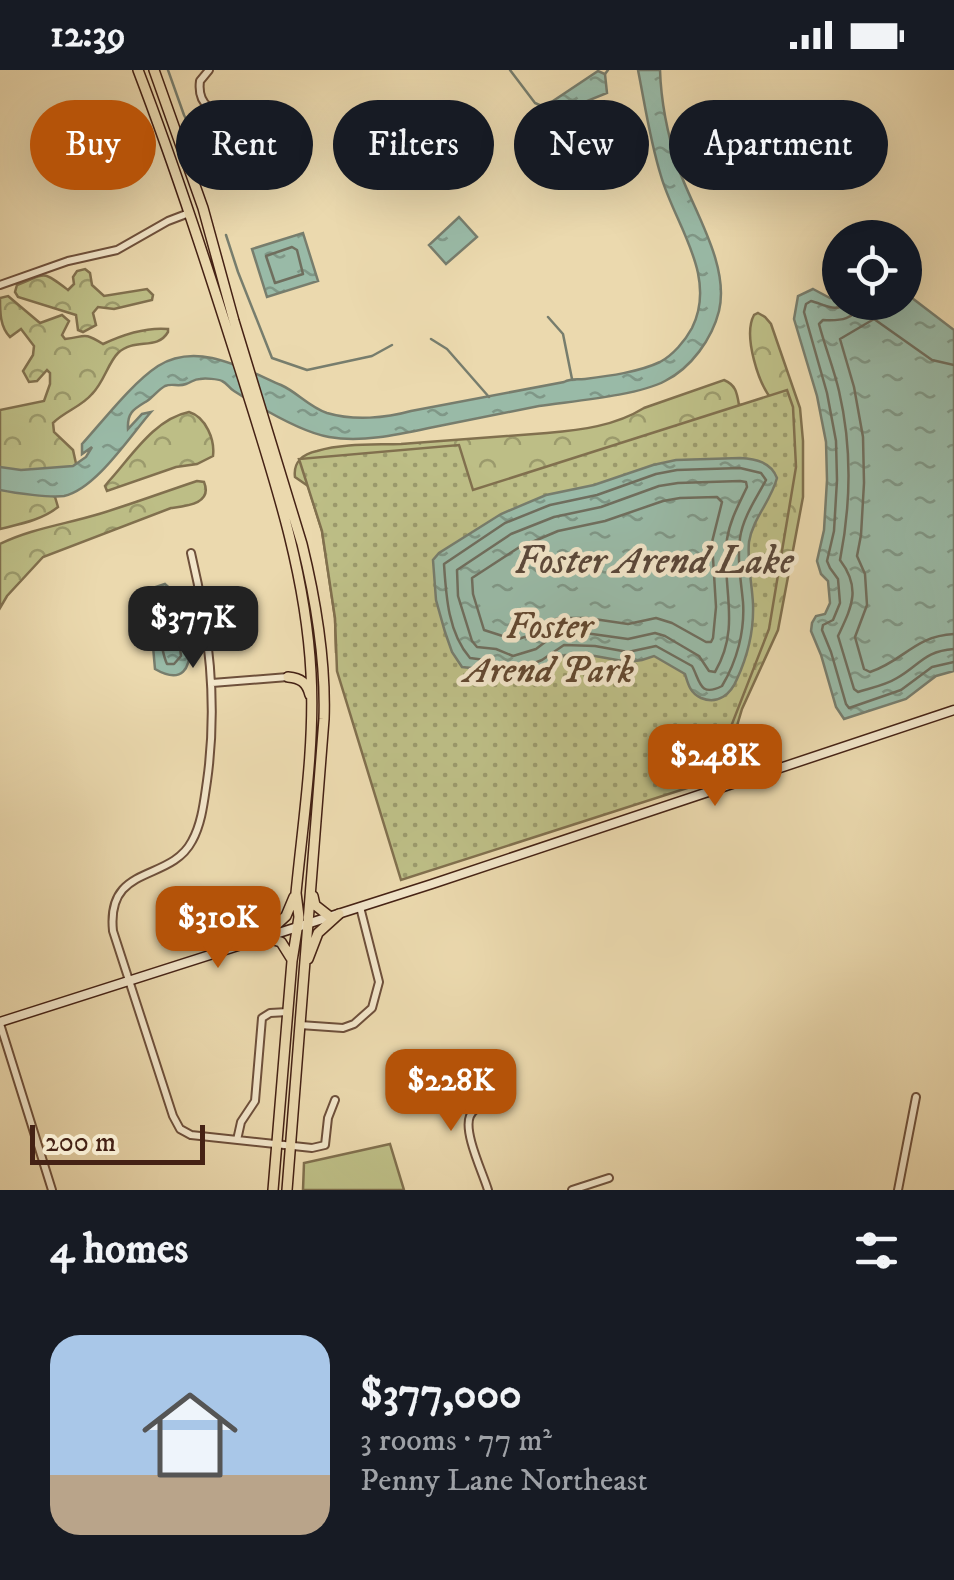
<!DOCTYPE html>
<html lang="en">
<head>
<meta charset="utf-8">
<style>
	body { margin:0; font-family:"IM FELL DW Pica",serif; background:#20242c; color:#f1f3f6; height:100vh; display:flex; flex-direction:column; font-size:38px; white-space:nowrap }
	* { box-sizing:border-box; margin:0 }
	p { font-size:32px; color:#9ea1a6 }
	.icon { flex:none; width:55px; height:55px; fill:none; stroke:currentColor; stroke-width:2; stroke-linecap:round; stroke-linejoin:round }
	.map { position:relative; height:1120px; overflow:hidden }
	.panel { display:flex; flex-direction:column; background:#171b24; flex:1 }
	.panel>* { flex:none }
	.top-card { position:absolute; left:30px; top:30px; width:895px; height:90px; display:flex; gap:20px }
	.tools { position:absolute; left:822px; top:150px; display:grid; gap:20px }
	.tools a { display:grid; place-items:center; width:100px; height:100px; border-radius:50%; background:#171b24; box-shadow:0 10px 40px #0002; font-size:50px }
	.scale { position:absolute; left:30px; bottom:25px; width:175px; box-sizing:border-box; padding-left:10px; border:5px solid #452215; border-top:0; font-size:28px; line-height:35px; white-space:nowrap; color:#452215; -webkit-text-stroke:8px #f2e6ca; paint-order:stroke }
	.price { position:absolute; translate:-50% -85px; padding:0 22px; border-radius:20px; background:#b45309; color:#fff; font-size:32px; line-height:65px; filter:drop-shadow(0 2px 5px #0008) }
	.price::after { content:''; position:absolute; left:50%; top:60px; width:30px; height:22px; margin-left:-15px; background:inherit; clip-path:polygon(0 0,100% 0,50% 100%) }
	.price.current { background:#222; color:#fff }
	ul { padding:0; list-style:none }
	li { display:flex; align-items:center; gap:30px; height:250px; padding:0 50px }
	li span { display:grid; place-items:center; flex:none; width:280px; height:200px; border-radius:30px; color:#555 }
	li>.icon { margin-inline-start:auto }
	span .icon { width:120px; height:120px; fill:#fffc; stroke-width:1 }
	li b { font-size:42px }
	h2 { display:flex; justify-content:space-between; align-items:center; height:120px; padding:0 50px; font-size:42px }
	.chip { padding:0 35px; border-radius:45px; background:#171b24; box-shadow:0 10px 40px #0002; font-size:35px; line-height:90px }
	.chip.current { background:#b45309; color:#fff }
	.status { display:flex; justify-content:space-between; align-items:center; height:70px; padding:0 50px; background:#171b24; direction:ltr }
	.status svg { height:28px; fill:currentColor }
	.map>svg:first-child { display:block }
	.grass { fill:#bdbe86; stroke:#81704e; stroke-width:2.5 }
	.forest { fill:url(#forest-crowns); stroke:#81704e; stroke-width:2.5 }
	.park { fill:url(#park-dots); stroke:#81704e; stroke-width:2.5 }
	.water { fill:url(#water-ripples); stroke:#777d6d; stroke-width:2.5 }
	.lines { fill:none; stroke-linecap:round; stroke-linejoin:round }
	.shore { stroke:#6f6e5e; stroke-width:2.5 }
	.stream { stroke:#777d6d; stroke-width:2.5 }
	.street-casing { stroke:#6e503b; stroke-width:10 }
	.secondary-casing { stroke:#452215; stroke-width:11 }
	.primary-casing { stroke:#452215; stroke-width:12 }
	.street { stroke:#f2e6ca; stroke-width:6 }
	.secondary { stroke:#f2e6ca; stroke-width:8 }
	.primary { stroke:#ebd9ae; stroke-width:9 }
	.labels { text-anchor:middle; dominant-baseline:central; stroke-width:9; stroke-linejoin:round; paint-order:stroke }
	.park-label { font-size:38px; font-style:italic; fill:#634931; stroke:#f2e6ca }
	.water-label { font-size:40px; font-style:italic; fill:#5a483a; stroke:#f2e6ca }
</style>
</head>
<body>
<div class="status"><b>12:39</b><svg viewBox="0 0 49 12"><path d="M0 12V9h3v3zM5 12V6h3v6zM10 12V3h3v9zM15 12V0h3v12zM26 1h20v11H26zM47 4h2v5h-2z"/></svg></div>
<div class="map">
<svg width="954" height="1120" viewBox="0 0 954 1120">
	<defs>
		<pattern id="forest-crowns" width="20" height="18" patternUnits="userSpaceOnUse" patternTransform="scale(2.5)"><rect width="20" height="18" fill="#bdbe86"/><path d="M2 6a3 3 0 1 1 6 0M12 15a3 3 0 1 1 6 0" fill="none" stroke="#9b9a6c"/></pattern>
		<pattern id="park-dots" width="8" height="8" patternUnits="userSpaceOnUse" patternTransform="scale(2.5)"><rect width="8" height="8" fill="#bdbe86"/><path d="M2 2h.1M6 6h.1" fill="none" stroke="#9b9a6c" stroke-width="1.8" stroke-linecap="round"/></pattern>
		<pattern id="water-ripples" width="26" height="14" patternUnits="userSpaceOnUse" patternTransform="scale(2.5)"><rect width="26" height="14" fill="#99baa7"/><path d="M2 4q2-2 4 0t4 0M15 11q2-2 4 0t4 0" fill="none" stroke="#7f9787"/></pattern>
	</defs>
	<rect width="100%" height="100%" fill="#ebd9ae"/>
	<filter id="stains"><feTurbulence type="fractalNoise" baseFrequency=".002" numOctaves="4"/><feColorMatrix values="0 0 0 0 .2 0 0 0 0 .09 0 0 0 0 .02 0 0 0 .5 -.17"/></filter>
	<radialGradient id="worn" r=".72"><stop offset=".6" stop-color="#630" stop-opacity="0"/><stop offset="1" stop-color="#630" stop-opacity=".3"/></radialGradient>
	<path class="grass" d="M390 1074 404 1120H303L304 1093Z"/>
	<path class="forest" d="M85 199 90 203 92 215 104 226 147 219 153 225 152 230 114 239 98 237 93 243 96 255 83 262 78 260 76 245 18 227 15 222 17 215C47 203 42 200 68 220L74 214 73 207 77 201Z
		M8 226 40 253 62 245 69 251 62 265 65 269C86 267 82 261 103 274 122 265 146 257 168 259V262C157 281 135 267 118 283 108 293 104 312 92 324 81 337 65 341 53 353L54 362 73 380 77 398 0 403V340L44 331 50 314V303L47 300 37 311 29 312 23 301 33 285 34 276 21 259 10 267C0 257 0 242 0 228Z
		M758 243 765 247 771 254 800 338 803 371V427L778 560 742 639 727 689 721 691 336 582 335 548 322 461 308 416 295 407C293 392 303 384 317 381 344 373 373 375 401 374 450 370 499 367 547 363 581 360 615 356 644 338L724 310C736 315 737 323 739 335L774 332C758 315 743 265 754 245Z
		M189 342C206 347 215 370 213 386L197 394 176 397 107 421 105 416 109 411C131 387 154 349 189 342Z
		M0 411 45 421 55 427 58 437C42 450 20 454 0 459Z
		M197 411 204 412C213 434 186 436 171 438L43 487 7 526 0 538V474C30 459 66 454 99 444 132 434 164 422 197 411Z"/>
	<path class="park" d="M787 320 793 337 796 397 769 559 725 672 703 713 401 810 337 601 335 548 322 461 299 389 459 375 473 420Z"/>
	<path class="water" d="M638 0H660C661 32 668 66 678 97 693 140 730 195 719 241 712 269 691 298 665 311 637 326 572 331 539 336 504 343 469 350 434 357 401 364 363 373 329 367 300 362 259 337 234 321 229 318 227 313 222 311 218 309 205 308 200 309 194 309 192 312 186 314 178 317 172 313 165 316 158 320 153 327 147 331 134 339 127 342 128 359L142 344 151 342C130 366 96 419 64 426 50 428 15 423 0 420V397L21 400 73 396 86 387 92 377 82 384V374C103 351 132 313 158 296 198 271 244 299 281 315 297 322 309 337 327 343 354 351 386 348 411 341L564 312C572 308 576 310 585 309 609 306 639 302 660 292 673 285 685 271 692 258 718 206 675 155 661 106 650 71 645 35 638 0Z
		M598 1 605 4 607 23 558 43 544 37Z
		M459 147 477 167 446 194 429 175Z
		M303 163 318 211 267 227 252 179Z
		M813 219 830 228H840V232H905V227L912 228 954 260V601L936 606 906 629 844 649 836 637 821 585 811 561 812 553 816 546 825 544 830 533 828 511 821 504 817 491 824 460 827 410 826 372 817 326 794 249 798 226Z
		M740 388C756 389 771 392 777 408 771 431 753 448 749 472 747 493 752 513 753 534 754 561 748 585 737 609 731 624 718 635 701 628 690 623 688 614 685 604L654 586 642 590 628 592 595 586 565 585 548 598 530 606 506 610 490 600 462 597 452 582 445 562 436 530 433 490 439 483 501 444 546 425 594 415 653 395 676 390Z
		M165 514C189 531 210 631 155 599L152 565 145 532 147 520Z"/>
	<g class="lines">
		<path class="shore" d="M292 177 297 180 303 204 275 213 266 186Z
			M848 232C836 244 824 234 811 231L806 234 804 242 827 323 836 371 837 410 834 461 827 491 830 498 838 509 840 533 833 550 823 555 822 560 831 582 846 634 849 638 901 620 932 597 954 592
			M861 232C854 250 841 251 823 250L819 254C825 277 834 299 839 321 852 377 851 434 840 490 862 519 851 538 838 566L854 619 858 622C871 618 886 615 897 608 920 595 924 581 954 579
			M954 295 932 290 874 249 840 269 854 317 863 367 864 413 861 465 857 486 865 504 867 535 855 567 864 599 870 602C904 591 914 566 954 564
			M740 398 761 403 766 410C756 429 743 447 740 468 737 489 741 511 743 532 745 561 737 591 722 616 699 628 700 610 692 596L656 576 628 582 595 576 564 575 542 590 527 596 510 599 493 591 470 588C448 563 446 525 444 494L505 453 550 435 597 425 656 404 677 400Z
			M740 411 746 412 747 417C739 434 730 450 727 469 721 517 742 556 715 602L709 601 699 586 665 566 655 563 628 569 585 563H562L553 566 536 579 513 586 496 579 477 577 472 571 458 526 457 500 511 464 554 447 601 437 659 416 678 413Z
			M717 427 722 432 712 472 716 537 713 568 711 572H706L672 553 656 548 628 554 587 548H560L549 551 528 566 515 570 484 560 473 524 472 508 518 478 558 461 605 451 663 431 680 428Z
			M158 526H163C174 543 179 567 181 586L174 594H167C159 577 160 551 155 531Z"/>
		<path class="stream" d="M168 0 184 45 219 117
			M510 0 535 33 544 37
			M605 4 608 0
			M196 66 204 63C222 88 235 103 267 105
			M226 165 238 202 272 288 307 300 372 286 392 275
			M548 247 563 264 572 309
			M431 269 447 279 489 327"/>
		<defs>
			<path id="street" d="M209 0 200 11C196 42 222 43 245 50
				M0 215 68 191 117 180 168 151 189 143
				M191 483C209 559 218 633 207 711 204 731 202 753 192 771 170 813 106 793 113 861L173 1046 180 1059 191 1065 312 1078 325 1075 328 1048 335 1030
				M212 613 288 607
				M0 954 52 1120
				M300 955 343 958 354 954 372 938 379 912 360 837
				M237 1070 241 1052 255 1031 262 948 270 943 288 942
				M488 1120C483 1103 463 1062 470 1046 474 1038 482 1035 490 1031
				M572 1120 609 1108
				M898 1120 916 1027"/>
			<path id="secondary" d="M0 952 432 814 954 640"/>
			<path id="primary" d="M138 0C177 102 210 205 243 309 273 405 306 502 311 603 315 676 303 751 296 823L299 847 292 891 273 1120
				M154 0 203 138 234 251 302 474C316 531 326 590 324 649L287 1120
				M288 607C301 608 307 613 310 625
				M313 826 315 835 329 846
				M263 867 286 846 294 827
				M263 867 281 872 291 888
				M308 889 318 863 339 844"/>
		</defs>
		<use href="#street" class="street-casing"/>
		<use href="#secondary" class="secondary-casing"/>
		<use href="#primary" class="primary-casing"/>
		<use href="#street" class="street"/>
		<use href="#secondary" class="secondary"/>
		<use href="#primary" class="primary"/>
	</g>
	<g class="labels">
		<g class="park-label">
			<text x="549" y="557">Foster<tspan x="549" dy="44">Arend Park</tspan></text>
		</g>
		<g class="water-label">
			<text x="654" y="492">Foster Arend Lake</text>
		</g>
	</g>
	<rect width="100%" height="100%" filter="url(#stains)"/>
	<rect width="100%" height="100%" fill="url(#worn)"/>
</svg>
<div class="tools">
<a><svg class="icon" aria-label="locate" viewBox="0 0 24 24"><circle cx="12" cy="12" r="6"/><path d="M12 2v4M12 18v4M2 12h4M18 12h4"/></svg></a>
</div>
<div class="scale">200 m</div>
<b class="price current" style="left:193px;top:601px">$377K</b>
<b class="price" style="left:715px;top:739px">$248K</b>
<b class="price" style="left:218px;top:901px">$310K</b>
<b class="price" style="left:451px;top:1064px">$228K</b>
<div class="top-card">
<a class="chip current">Buy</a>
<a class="chip">Rent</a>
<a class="chip">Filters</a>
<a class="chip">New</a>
<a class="chip">Apartment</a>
</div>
</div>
<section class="panel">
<h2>4 homes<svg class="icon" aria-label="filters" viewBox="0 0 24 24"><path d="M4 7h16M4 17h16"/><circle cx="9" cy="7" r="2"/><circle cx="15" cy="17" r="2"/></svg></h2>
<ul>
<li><span style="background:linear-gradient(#a9c7e8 70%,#b9a48a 0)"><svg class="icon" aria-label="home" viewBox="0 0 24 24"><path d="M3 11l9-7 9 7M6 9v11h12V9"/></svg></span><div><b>$377,000</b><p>3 rooms · 77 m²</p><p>Penny Lane Northeast</p></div></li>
</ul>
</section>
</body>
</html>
